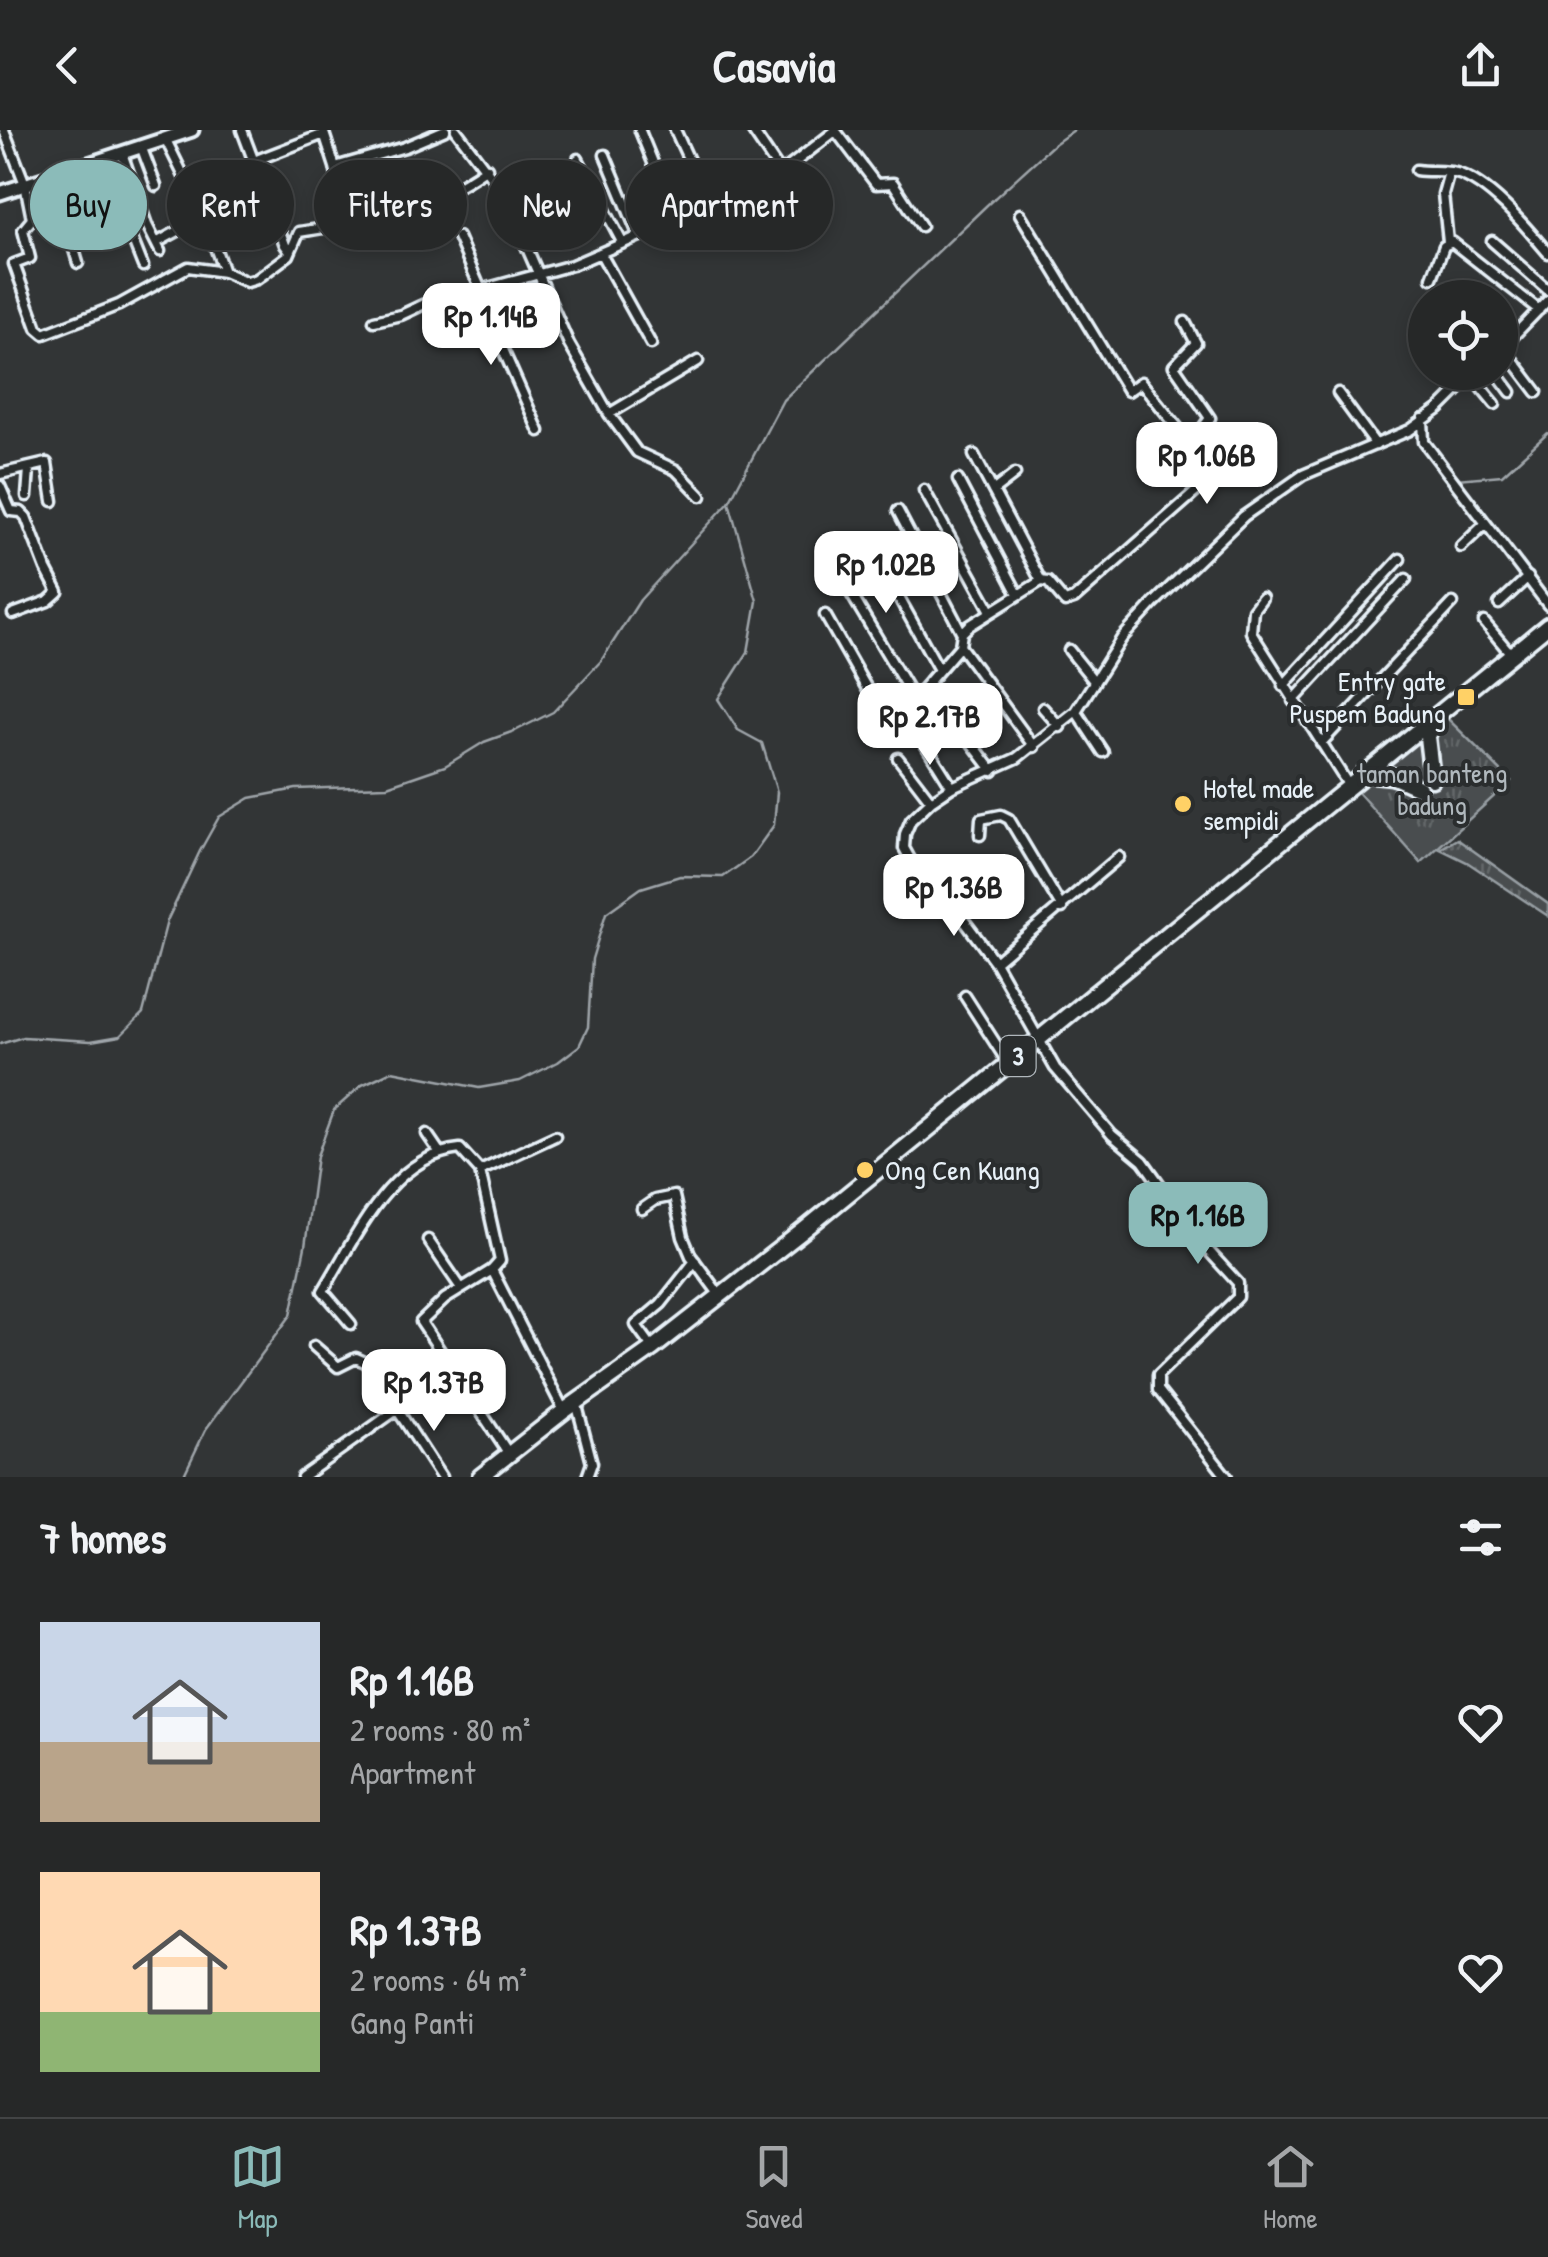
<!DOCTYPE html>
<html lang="en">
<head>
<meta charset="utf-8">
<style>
	body { margin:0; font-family:"Patrick Hand",sans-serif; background:#2e3030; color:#f1f3f6; height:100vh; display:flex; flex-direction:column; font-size:38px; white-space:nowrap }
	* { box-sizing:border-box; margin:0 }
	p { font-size:32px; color:#a4a6a8 }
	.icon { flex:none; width:55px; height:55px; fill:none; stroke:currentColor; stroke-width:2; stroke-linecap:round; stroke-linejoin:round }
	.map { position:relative; height:1347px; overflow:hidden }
	.details { display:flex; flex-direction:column; background:#262828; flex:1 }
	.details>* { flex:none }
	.banner { position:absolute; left:30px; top:30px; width:1000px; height:90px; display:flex; gap:20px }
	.buttons { position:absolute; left:1408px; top:150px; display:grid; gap:20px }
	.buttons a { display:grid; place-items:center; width:110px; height:110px; border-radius:50%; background:#262828; box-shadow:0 5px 15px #0003,0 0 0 2px #424445; font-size:50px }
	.price { position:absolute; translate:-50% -85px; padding:0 22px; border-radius:20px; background:#fff; color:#222; font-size:32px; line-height:65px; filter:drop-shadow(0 2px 5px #0008) }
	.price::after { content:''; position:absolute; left:50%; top:60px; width:30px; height:22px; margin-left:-15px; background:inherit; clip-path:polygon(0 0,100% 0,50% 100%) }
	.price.on { background:#8bbbb9; color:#111 }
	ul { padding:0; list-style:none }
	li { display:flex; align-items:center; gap:30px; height:250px; padding:0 40px }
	li span { display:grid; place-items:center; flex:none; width:280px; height:200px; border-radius:0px; color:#555 }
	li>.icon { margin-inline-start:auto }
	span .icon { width:120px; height:120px; fill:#fffc; stroke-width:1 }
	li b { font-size:42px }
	h2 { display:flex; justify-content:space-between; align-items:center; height:120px; padding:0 40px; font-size:42px }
	.chip { padding:0 35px; border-radius:45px; background:#262828; box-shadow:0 5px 15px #0003,0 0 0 2px #424445; font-size:35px; line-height:90px }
	.chip.on { background:#8bbbb9; color:#111 }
	header { display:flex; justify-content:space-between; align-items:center; height:130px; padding:0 40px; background:#262828; font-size:45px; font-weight:800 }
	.dock { display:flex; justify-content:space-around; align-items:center; height:140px; border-top:2px solid #424445; background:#262828; font-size:28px; color:#a4a6a8 }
	.dock a { display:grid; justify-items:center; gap:5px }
	.dock .on { color:#8bbbb9 }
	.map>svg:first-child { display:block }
	.grass { fill:url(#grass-tufts); stroke:#989fa4; stroke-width:2.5 }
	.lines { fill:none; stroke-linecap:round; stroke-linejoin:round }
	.stream { stroke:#9fa5aa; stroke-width:2.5 }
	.street-casing { stroke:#e8f1f8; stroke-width:15 }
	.secondary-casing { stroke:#e8f1f8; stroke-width:19 }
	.highway-casing { stroke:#e8f1f8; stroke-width:21 }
	.street { stroke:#2a2d2e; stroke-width:8 }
	.secondary { stroke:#2a2d2e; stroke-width:11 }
	.highway { stroke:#2a2d2e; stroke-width:14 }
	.poi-dot { fill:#ffd166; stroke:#2a2d2e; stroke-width:4 }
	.labels { text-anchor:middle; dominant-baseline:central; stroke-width:8; stroke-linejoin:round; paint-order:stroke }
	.shield { fill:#2a2d2e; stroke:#afb6bb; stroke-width:2.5 }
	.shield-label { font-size:25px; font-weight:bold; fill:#e8f1f8 }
	.poi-label { font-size:28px; fill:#e8f1f8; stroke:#2a2d2e; text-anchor:start }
	.park-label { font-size:28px; fill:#b0b8bd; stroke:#2a2d2e }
</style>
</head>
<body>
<header><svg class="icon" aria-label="back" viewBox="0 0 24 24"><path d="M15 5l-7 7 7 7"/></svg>Casavia<svg class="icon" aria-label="share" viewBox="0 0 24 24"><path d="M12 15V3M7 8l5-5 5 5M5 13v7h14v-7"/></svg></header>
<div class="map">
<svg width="1548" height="1347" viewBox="0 0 1548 1347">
	<defs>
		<pattern id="grass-tufts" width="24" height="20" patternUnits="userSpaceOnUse" patternTransform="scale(2.5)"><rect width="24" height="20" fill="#494d4f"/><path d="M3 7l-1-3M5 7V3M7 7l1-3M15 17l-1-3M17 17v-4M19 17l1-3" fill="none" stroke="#636769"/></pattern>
	</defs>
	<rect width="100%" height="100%" fill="#323536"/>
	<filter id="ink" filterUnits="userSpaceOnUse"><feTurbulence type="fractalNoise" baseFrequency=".01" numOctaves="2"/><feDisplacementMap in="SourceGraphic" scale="20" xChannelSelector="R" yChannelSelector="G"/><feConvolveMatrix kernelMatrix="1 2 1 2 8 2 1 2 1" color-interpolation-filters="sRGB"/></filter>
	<g filter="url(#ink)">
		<path class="grass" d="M1446 587 1511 651 1421 733 1356 660Z
			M1457 709 1548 774V786L1467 732 1440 719Z"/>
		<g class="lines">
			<path class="stream" d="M1457 349 1502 345 1548 303
				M0 914 23 907 91 911 120 906 143 883 167 791 200 721 219 687 250 668 296 659 387 656 445 636 484 612 517 600 553 582 601 531 640 470 729 372 783 270 987 75 1053 15 1074 0
				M183 1347 206 1299 291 1185 305 1117 317 1026 334 980 362 955 392 941 479 958 520 951 558 932 579 916 588 897 592 829 606 783 641 758 680 746 723 747 751 727 774 695 777 662 762 613 738 600 718 569 748 522 757 471 729 372"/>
			<defs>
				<path id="street" d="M4 0 25 54 32 89 23 100 30 128 14 134 37 198 44 204 119 175 188 137 224 142 247 152 257 149 289 125 299 102C375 90 421 84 487 38
					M242 0 285 115 290 122
					M323 0 335 37 347 94
					M456 0 502 61 569 214 609 284 637 322 676 340 701 366
					M675 0 710 76
					M752 0 781 43
					M835 0 876 54 893 53 921 96
					M640 1 676 89
					M165 8 204 87 224 142
					M141 16 156 56
					M122 23 147 95 160 121
					M605 25 638 104
					M578 29 622 112
					M101 30 143 136
					M254 31 324 4
					M414 34 432 70
					M335 37 405 17 445 0
					M1416 40C1428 42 1444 40 1456 43 1489 52 1527 98 1548 123
					M52 46 78 133
					M394 49 406 81
					M1020 84 1128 261 1141 252 1190 313
					M458 107 481 160
					M1492 111 1548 160
					M1448 112 1443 64 1449 42
					M156 113 204 87
					M601 124 651 214
					M1432 148 1444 116 1452 112 1539 180
					M477 161 539 301
					M374 191 401 185 448 163 477 161 572 135 710 76 757 64 769 58 781 43 835 1
					M1503 217 1537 262
					M1500 220 1548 170
					M1496 242 1511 262
					M1472 246 1495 274
					M1338 263 1376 315
					M609 284 698 231
					M1423 289 1424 312 1548 475
					M0 344 47 333 53 371
					M958 350 1018 464
					M0 356 11 381 21 382 26 387 46 439 58 462 48 471 13 484
					M924 360 991 481
					M993 361 1015 344
					M27 366 29 339
					M898 381 962 503
					M868 412 938 538
					M1461 417 1485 394
					M826 422 914 569
					M1041 451 1048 452 1065 472 1074 469 1199 359 1200 352 1184 324 1210 288 1174 236 1196 213 1185 192
					M1262 468 1253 480 1251 502 1349 656
					M1499 474 1528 447
					M825 485 883 587 890 590 914 569 960 516 962 503 969 496 1041 451 974 325
					M1484 492 1511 524
					M960 516 1034 617
					M1069 520 1094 551
					M927 554 993 641
					M1283 556 1400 429
					M1293 571 1406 449
					M1043 578 1060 597
					M903 579 952 657
					M1076 581 1103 622
					M1321 613 1453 473
					M898 628 931 671
					M980 705 981 689 1001 685 1009 689 1062 778
					M995 832 1119 727
					M965 866 1008 933
					M427 1004 440 1023
					M480 1041 555 1006
					M642 1079 655 1070 674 1066 683 1107 691 1126 719 1164
					M428 1110 461 1158
					M492 1140 564 1281
					M351 1194 323 1161C356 1107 391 1026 460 1019L480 1041 500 1131 492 1140 445 1169 421 1192 509 1324
					M314 1216 338 1237 356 1228 367 1233 441 1347
					M652 1217 636 1195 661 1174 695 1131
					M576 1272 592 1333 587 1347
					M302 1347 453 1240
					M1227 1347 1158 1260V1245L1238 1167V1153L1205 1117 1143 1031 1112 1005 1055 938 995 832 951 773 910 729 904 718 905 704 911 690 931 671 952 657 1017 628 1076 581 1122 508 1154 473 1244 386 1303 345 1410 300 1439 279 1476 242"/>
				<path id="secondary" d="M0 63 192 0"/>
				<path id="highway" d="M1364 643 1392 646 1419 658
					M1432 649 1427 607 1434 588
					M480 1347 564 1281 653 1218 804 1100 1548 495"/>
			</defs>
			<use href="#street" class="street-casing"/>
			<use href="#secondary" class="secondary-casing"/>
			<use href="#highway" class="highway-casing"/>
			<use href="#street" class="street"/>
			<use href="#secondary" class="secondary"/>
			<use href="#highway" class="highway"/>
		</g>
	</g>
	<g class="poi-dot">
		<rect x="1456" y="557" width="20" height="20" rx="5"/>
		<circle cx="1183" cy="674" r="10"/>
		<circle cx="865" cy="1040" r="10"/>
	</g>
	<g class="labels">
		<rect class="shield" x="1000.5" y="906" width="35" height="40" rx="8"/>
		<g class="shield-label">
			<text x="1018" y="926">3</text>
		</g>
		<g class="poi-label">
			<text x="1446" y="551" text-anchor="end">Entry gate<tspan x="1446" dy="32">Puspem Badung</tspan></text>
			<text x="1203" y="658">Hotel made<tspan x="1203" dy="32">sempidi</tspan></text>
			<text x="885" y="1040">Ong Cen Kuang</text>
		</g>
		<g class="park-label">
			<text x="1432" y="643">taman banteng<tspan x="1432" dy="32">badung</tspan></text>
		</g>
	</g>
</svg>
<div class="buttons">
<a><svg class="icon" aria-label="locate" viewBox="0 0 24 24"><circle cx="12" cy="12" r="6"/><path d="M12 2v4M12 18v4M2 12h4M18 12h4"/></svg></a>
</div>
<b class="price" style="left:491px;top:238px">Rp 1.14B</b>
<b class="price" style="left:1207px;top:377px">Rp 1.06B</b>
<b class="price" style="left:886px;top:486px">Rp 1.02B</b>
<b class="price" style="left:930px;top:638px">Rp 2.17B</b>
<b class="price" style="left:954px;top:809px">Rp 1.36B</b>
<b class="price on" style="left:1198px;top:1137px">Rp 1.16B</b>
<b class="price" style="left:434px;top:1304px">Rp 1.37B</b>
<div class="banner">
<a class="chip on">Buy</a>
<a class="chip">Rent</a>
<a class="chip">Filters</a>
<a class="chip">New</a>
<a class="chip">Apartment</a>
</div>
</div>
<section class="details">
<h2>7 homes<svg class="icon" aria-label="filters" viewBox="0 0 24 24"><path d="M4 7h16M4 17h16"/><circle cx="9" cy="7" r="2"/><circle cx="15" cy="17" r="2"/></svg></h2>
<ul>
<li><span style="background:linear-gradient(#c9d6e8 60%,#b9a48a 0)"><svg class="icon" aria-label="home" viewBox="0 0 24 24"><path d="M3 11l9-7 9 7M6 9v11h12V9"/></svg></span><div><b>Rp 1.16B</b><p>2 rooms · 80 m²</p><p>Apartment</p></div><svg class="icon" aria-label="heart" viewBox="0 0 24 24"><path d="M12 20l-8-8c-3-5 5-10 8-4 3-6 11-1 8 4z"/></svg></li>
<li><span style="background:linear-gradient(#ffd9b3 70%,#8fb573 0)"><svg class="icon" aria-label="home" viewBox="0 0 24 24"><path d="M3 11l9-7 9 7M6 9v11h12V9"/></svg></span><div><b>Rp 1.37B</b><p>2 rooms · 64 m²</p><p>Gang Panti</p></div><svg class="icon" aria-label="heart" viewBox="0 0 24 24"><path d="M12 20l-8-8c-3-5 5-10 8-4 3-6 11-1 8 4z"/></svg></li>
</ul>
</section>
<nav class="dock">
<a class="on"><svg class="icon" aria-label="map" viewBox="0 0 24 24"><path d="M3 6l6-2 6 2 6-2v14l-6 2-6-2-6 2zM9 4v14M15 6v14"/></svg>Map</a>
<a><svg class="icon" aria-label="saved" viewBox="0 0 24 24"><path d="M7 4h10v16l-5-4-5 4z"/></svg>Saved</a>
<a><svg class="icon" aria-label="home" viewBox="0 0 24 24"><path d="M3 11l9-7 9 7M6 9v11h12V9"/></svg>Home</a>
</nav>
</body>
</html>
